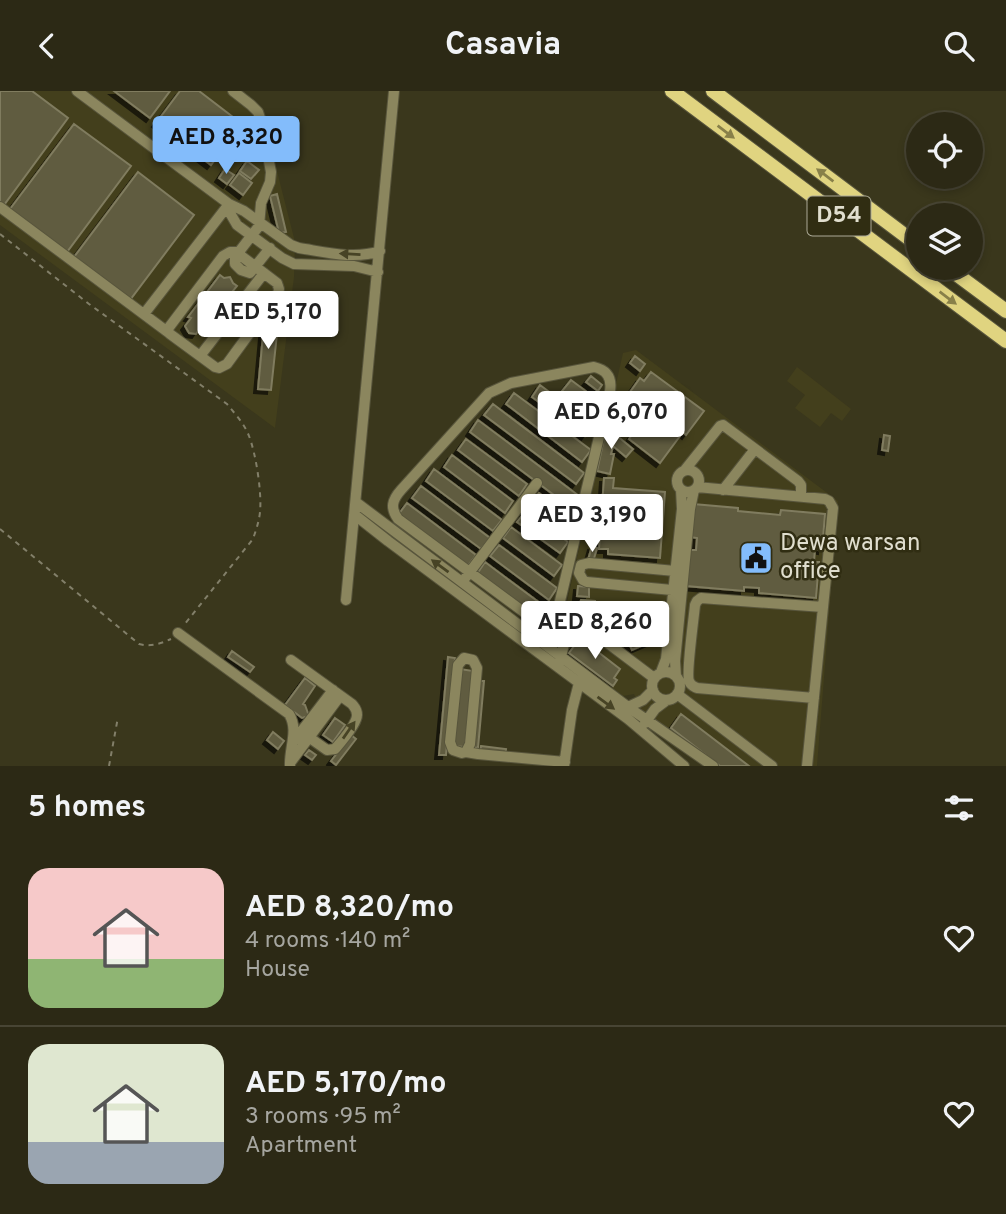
<!DOCTYPE html>
<html lang="en">
<head>
<meta charset="utf-8">
<style>
	body { margin:0; font-family:Overpass,sans-serif; background:#34311e; color:#f1f3f6; height:100vh; display:flex; flex-direction:column; font-size:26px; white-space:nowrap }
	* { box-sizing:border-box; margin:0 }
	p { font-size:23px; color:#a6a6a0 }
	.icon { flex:none; width:38px; height:38px; fill:none; stroke:currentColor; stroke-width:2; stroke-linecap:round; stroke-linejoin:round }
	.map { position:relative; height:675px; overflow:hidden }
	.details { display:flex; flex-direction:column; background:#2c2915; flex:1 }
	.details>* { flex:none }
	.controls { position:absolute; left:906px; top:21px; display:grid; gap:14px }
	.controls a { display:grid; place-items:center; width:77px; height:77px; border-radius:50%; background:#2c2915; box-shadow:0 4px 10px #0003,0 0 0 2px #484534; font-size:35px }
	.price { position:absolute; translate:-50% -60px; padding:0 16px; border-radius:7px; background:#fff; color:#222; font-size:23px; line-height:46px; filter:drop-shadow(0 2px 4px #0008) }
	.price::after { content:''; position:absolute; left:50%; top:42px; width:21px; height:16px; margin-left:-10px; background:inherit; clip-path:polygon(0 0,100% 0,50% 100%) }
	.price.on { background:#83bcfb; color:#111 }
	ul { padding:0; list-style:none }
	li { display:flex; align-items:center; gap:21px; height:175px; padding:0 28px }
	li+li { border-top:2px solid #484534 }
	li span { display:grid; place-items:center; flex:none; width:196px; height:140px; border-radius:21px; color:#555 }
	li>.icon { margin-inline-start:auto }
	span .icon { width:84px; height:84px; fill:#fffc; stroke-width:1 }
	li b { font-size:30px }
	h2 { display:flex; justify-content:space-between; align-items:center; height:84px; padding:0 28px; font-size:30px }
	header { display:flex; justify-content:space-between; align-items:center; height:91px; padding:0 28px; background:#2c2915; font-size:32px; font-weight:700 }
	.map>svg:first-child { display:block }
	.built { fill:#433f1c }
	.building { fill:#605c40; stroke:#807c5f; stroke-width:2; filter:url(#shadow) }
	.lines { fill:none; stroke-linecap:round; stroke-linejoin:round }
	.minor-casing { stroke:#58553c; stroke-width:12 }
	.major-casing { stroke:#58553c; stroke-width:16 }
	.path { stroke:#827f69; stroke-width:2; stroke-dasharray:5 5; stroke-linecap:butt }
	.minor { stroke:#8b865e; stroke-width:10 }
	.major { stroke:#e0d480; stroke-width:14 }
	.oneway { fill:#888049 }
	.oneway2 { fill:#474325 }
	.labels { text-anchor:middle; dominant-baseline:central; stroke-width:5; stroke-linejoin:round; paint-order:stroke }
	.shield { fill:#302d12; stroke:#aba996; stroke-width:2 }
	.shield-label { font-size:23px; font-weight:bold; fill:#e0dece }
	.poi-label { font-size:24px; fill:#e0dece; stroke:#302d12; text-anchor:start }
</style>
</head>
<body>
<header><svg class="icon" aria-label="back" viewBox="0 0 24 24"><path d="M15 5l-7 7 7 7"/></svg>Casavia<svg class="icon" aria-label="search" viewBox="0 0 24 24"><circle cx="10" cy="10" r="6"/><path d="M15 15l6 6"/></svg></header>
<div class="map">
<svg width="1006" height="675" viewBox="0 0 1006 675">
	<defs>
		<filter id="shadow"><feDropShadow dx="-4" dy="4" stdDeviation="0" flood-color="#0009"/></filter>
	</defs>
	<rect width="100%" height="100%" fill="#3a371c"/>
	<path class="built" d="M0 0H238L261 17 295 151 294 186 275 337 0 134Z
		M636 259 838 410 817 675H716L640 617 634 603 623 605 557 556 623 262Z
		M797 276 851 318 842 330 831 322 820 336 795 317 805 304 787 290Z"/>
	<path class="building" d="M0 0H32L68 27 4 114 0 111Z
		M114 0H170L150 27Z
		M180 0H199L242 33 211 74 156 32Z
		M74 33 131 75 67 161 10 118Z
		M247 70 259 79 251 88 240 80Z
		M225 78 234 84 227 93 219 87Z
		M138 81 194 124 130 209 74 166Z
		M239 82 252 92 243 104 230 94Z
		M277 103 286 141 279 142 270 105Z
		M220 184 224 187 230 186 233 192 237 195 203 237 201 236 196 243 189 242 185 235 191 227 188 226Z
		M265 222 279 224 271 299 258 298Z
		M635 265 645 273 640 280 630 272Z
		M651 281 704 320 686 344 683 341 660 372 629 348 634 341 613 325 640 287 644 290Z
		M591 285 602 294 598 300 586 291Z
		M571 289 599 310 591 322 562 300Z
		M540 294 593 334 585 345 532 306Z
		M514 302 591 359 582 371 506 313Z
		M493 313 584 382 576 393 484 324Z
		M478 329 579 405 570 416 470 341Z
		M606 338 610 339 633 358 626 366 613 355 611 363H614L610 383 597 380Z
		M884 344 890 345 888 360 882 359Z
		M466 348 527 393 519 405 458 359Z
		M452 364 513 410 505 422 444 376Z
		M434 378 502 429 493 440 426 390Z
		M604 387H614L613 397 665 401 660 467 608 463V458H599Z
		M421 395 490 447 481 458 412 407Z
		M539 402 573 427 564 439 530 413Z
		M407 412 476 464 467 476 398 424Z
		M693 413 738 417V420L780 424 781 419 825 423 822 459 815 458 814 471H819L816 507 759 502V497L744 496V500L686 495 689 459H696L697 447 690 446Z
		M526 420 568 451 560 462 517 431Z
		M511 436 562 474 554 485 503 447Z
		M499 454 557 497 549 509 490 465Z
		M592 455 597 457 593 471 588 469Z
		M485 471 552 521 543 532 477 483Z
		M578 495 589 496V506L577 505Z
		M581 509 595 510V523L578 522Z
		M637 512 642 524 645 523 643 518 653 514 654 518 658 516 661 522 656 524 658 529 646 534 653 550 632 559 624 542 613 547 611 544 607 546 605 541 609 539 608 535 615 532 616 535 620 534 615 522Z
		M580 547 620 578 614 587 617 589 613 595 569 562Z
		M232 560 254 576 250 581 228 566Z
		M448 566 455 567 446 664H439Z
		M460 578 473 580 465 656 453 655Z
		M305 587 315 595 303 613 305 614 309 625 302 627 285 614Z
		M478 590H484L478 657 472 656Z
		M681 623 749 675H720L671 637Z
		M335 627 345 634 333 651 323 644Z
		M273 641 284 650 278 658 267 649Z
		M351 644 356 648 336 674 331 670Z
		M481 655 506 658 505 665 480 663Z
		M309 659 316 664 312 669 305 664Z"/>
	<g class="lines">
		<defs>
			<path id="minor" d="M77 0 229 113 244 120 291 154 299 157C325 161 354 169 380 160
				M233 0 251 14 258 21 261 30 271 81 270 91 261 112 259 135 235 166V173L241 179 250 182 270 157
				M229 113 230 122 237 134 282 167 294 173 354 175 378 181
				M0 116 169 242
				M230 161H236L277 192 279 198 278 203 227 273 219 277 215 276 170 243 167 239 223 165Z
				M144 223 229 113
				M200 265 264 182
				M594 276C607 279 612 287 610 300L555 531 552 535 544 536 398 428C390 417 392 409 401 399L489 302 511 292Z
				M677 390a11 11 0 1 1 22 0a11 11 0 1 1-22 0Z
				M684 380 720 335 723 334 798 390 801 394V406
				M697 396 825 408 829 410 833 417 807 675
				M723 399 755 358
				M357 412 628 616 713 675
				M355 424 388 450 628 628 684 675
				M466 486 537 392
				M672 499 587 491 583 489 579 482 581 474 589 472 675 480
				M346 509 394 0
				M178 542 289 623C299 639 289 657 290 675
				M464 567 473 569 477 577 470 653 466 661 462 662 453 659 450 651 458 574Z
				M291 569 352 613C355 617 357 618 357 624 357 633 341 651 335 658L327 659 310 647
				M560 570 568 536 576 531 581 532 654 587
				M661 581 666 568 682 418 681 399
				M652 595a14 14 0 1 1 28 0a14 14 0 1 1-28 0Z
				M676 585 675 570 690 418 694 399
				M677 603 772 675
				M814 607 697 597C693 595 691 595 689 590 686 582 694 526 695 514L697 510 701 507 823 516
				M628 616 643 609 653 599
				M645 632 655 618 667 609
				M294 650 333 599
				M466 661 478 663 565 671
				M290 672 340 605
				M564 675 572 619 579 592"/>
			<path id="major" d="M672 0 1006 250
				M713 0 919 155
				M948 177 1006 220"/>
		</defs>
		<use href="#minor" class="minor-casing"/>
		<use href="#major" class="major-casing"/>
		<path class="path" d="M0 143 89 213 227 313C235 323 244 332 249 345 256 363 262 402 260 421 259 431 256 439 253 448L184 534
			M0 438 139 553C151 556 160 553 171 548
			M109 675 118 626"/>
		<use href="#minor" class="minor"/>
		<use href="#major" class="major"/>
	</g>
	<defs><path id="oneway-solid" d="M-6-.8H1V-3.2L6.5 0L1 3.2V.8H-6Z" transform="scale(1.75)"/></defs>
	<g class="oneway">
		<use href="#oneway-solid" transform="translate(726 41) rotate(37)"/>
		<use href="#oneway-solid" transform="translate(825 84) rotate(-143)"/>
		<use href="#oneway-solid" transform="translate(948 207) rotate(37)"/>
	</g>
	<g class="oneway2">
		<use href="#oneway-solid" transform="translate(350 163) rotate(-177)"/>
		<use href="#oneway-solid" transform="translate(440 475) rotate(-144)"/>
		<use href="#oneway-solid" transform="translate(606 612) rotate(36)"/>
		<use href="#oneway-solid" transform="translate(349 639) rotate(-55)"/>
	</g>
	<defs>
		<symbol id="civic-square" viewBox="-11 -11 22 22"><rect x="-9" y="-9" width="18" height="18" rx="4" fill="#83bcfb" stroke="#302d12"/><path d="M-.6-6.5H3V-4.5H.6V-3L4-1V1h2V6H-6V1h2V-1L-.6-3ZM-1.2 2.5V6h2.4V2.5Z" fill="#111"/></symbol>
	</defs>
	<g fill-rule="evenodd">
		<use href="#civic-square" x="737" y="448" width="38" height="38"/>
	</g>
	<g class="labels">
		<rect class="shield" x="807.5" y="105.5" width="63" height="39" rx="5"/>
		<g class="shield-label">
			<text x="839" y="125">D54</text>
		</g>
		<g class="poi-label">
			<text x="780" y="453">Dewa warsan<tspan x="780" dy="28">office</tspan></text>
		</g>
	</g>
</svg>
<div class="controls">
<a><svg class="icon" aria-label="locate" viewBox="0 0 24 24"><circle cx="12" cy="12" r="6"/><path d="M12 2v4M12 18v4M2 12h4M18 12h4"/></svg></a>
<a><svg class="icon" aria-label="layers" viewBox="0 0 24 24"><path d="M12 4l9 5-9 5-9-5zM3 14l9 5 9-5"/></svg></a>
</div>
<b class="price on" style="left:226px;top:85px">AED 8,320</b>
<b class="price" style="left:268px;top:260px">AED 5,170</b>
<b class="price" style="left:611px;top:360px">AED 6,070</b>
<b class="price" style="left:592px;top:463px">AED 3,190</b>
<b class="price" style="left:595px;top:570px">AED 8,260</b>
</div>
<section class="details">
<h2>5 homes<svg class="icon" aria-label="filters" viewBox="0 0 24 24"><path d="M4 7h16M4 17h16"/><circle cx="9" cy="7" r="2"/><circle cx="15" cy="17" r="2"/></svg></h2>
<ul>
<li><span style="background:linear-gradient(#f6c9c9 65%,#8fb573 0)"><svg class="icon" aria-label="home" viewBox="0 0 24 24"><path d="M3 11l9-7 9 7M6 9v11h12V9"/></svg></span><div><b>AED 8,320/mo</b><p>4 rooms · 140 m²</p><p>House</p></div><svg class="icon" aria-label="heart" viewBox="0 0 24 24"><path d="M12 20l-8-8c-3-5 5-10 8-4 3-6 11-1 8 4z"/></svg></li>
<li><span style="background:linear-gradient(#dfe7d0 70%,#9aa5b1 0)"><svg class="icon" aria-label="home" viewBox="0 0 24 24"><path d="M3 11l9-7 9 7M6 9v11h12V9"/></svg></span><div><b>AED 5,170/mo</b><p>3 rooms · 95 m²</p><p>Apartment</p></div><svg class="icon" aria-label="heart" viewBox="0 0 24 24"><path d="M12 20l-8-8c-3-5 5-10 8-4 3-6 11-1 8 4z"/></svg></li>
</ul>
</section>
</body>
</html>
